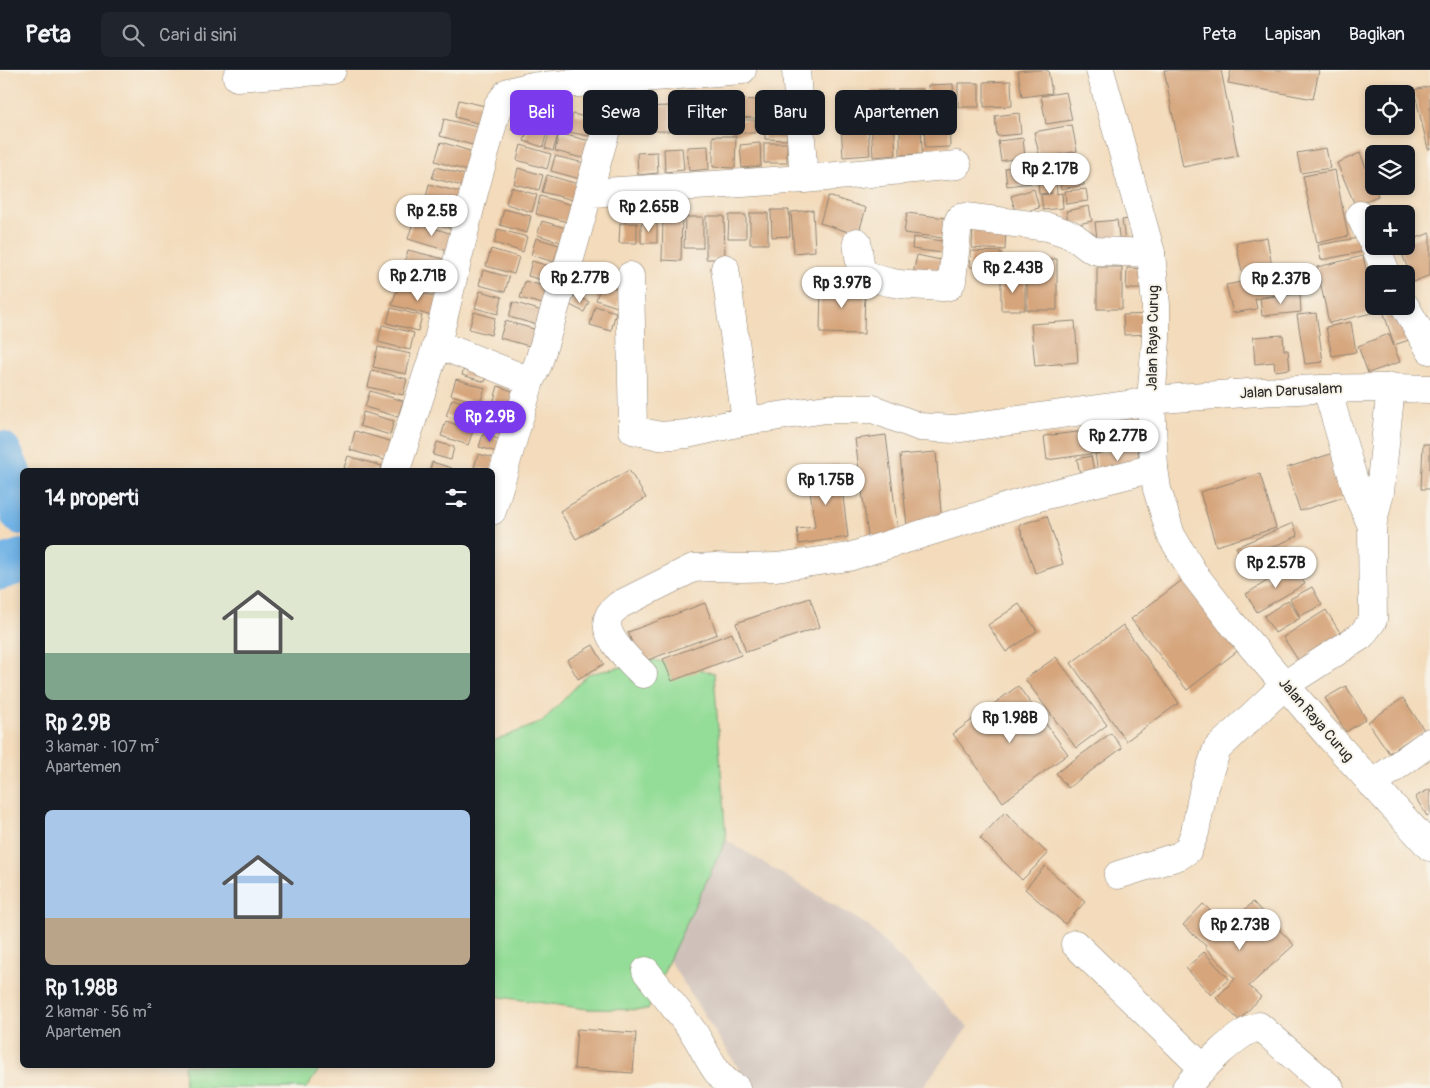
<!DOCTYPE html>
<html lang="id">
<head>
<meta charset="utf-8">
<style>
	body { margin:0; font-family:Pangolin,sans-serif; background:#20242c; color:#f1f3f6; height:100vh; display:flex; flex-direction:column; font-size:19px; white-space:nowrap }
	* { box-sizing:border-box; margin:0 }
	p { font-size:16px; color:#9ea1a6 }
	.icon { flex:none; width:28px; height:28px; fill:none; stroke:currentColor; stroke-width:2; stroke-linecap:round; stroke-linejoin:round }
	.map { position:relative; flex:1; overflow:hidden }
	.details { position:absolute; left:20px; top:398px; width:475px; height:600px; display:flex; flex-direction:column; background:#171b24; border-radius:8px; box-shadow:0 2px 8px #0003 }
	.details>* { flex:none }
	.banner { position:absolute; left:510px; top:20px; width:475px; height:45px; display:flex; gap:10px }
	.controls { position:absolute; left:1365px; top:15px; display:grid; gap:10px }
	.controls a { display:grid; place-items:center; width:50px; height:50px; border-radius:8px; background:#171b24; box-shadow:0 2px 8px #0003; font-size:25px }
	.price { position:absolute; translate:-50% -42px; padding:0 11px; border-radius:18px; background:#fff; color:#222; font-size:16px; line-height:32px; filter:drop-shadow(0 1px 2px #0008) }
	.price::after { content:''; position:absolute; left:50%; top:30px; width:15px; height:11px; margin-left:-8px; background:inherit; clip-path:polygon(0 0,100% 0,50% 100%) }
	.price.active { background:#7c3aed; color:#fff }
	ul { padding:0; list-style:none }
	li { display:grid; align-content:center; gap:10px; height:265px; padding:0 25px }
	li span { display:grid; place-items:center; height:155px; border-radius:8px; color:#555 }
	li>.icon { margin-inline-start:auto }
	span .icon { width:90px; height:90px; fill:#fffc; stroke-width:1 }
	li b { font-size:21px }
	h2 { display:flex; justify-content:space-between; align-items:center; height:60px; padding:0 25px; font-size:21px }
	.chip { padding:0 18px; border-radius:8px; background:#171b24; box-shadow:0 2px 8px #0003; font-size:18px; line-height:45px }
	.chip.active { background:#7c3aed; color:#fff }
	header { display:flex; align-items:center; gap:30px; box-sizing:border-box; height:70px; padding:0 25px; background:#171b24; border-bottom:1px solid #363941 }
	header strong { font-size:24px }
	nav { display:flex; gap:28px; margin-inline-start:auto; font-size:18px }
	.search { width:350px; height:45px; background:#20242c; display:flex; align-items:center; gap:12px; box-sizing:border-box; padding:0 18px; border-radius:8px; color:#9ea1a6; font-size:19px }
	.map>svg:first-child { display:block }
	.industrial { fill:#cfc1ba }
	.green { fill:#94dd98; stroke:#608462 }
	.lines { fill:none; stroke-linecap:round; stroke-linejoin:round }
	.river { stroke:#71b2e5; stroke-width:44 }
	.building { fill:#d6a57c }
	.minor-casing { stroke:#8f8373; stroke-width:29 }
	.major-casing { stroke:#8f8373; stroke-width:29 }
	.minor { stroke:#fff; stroke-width:28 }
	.major { stroke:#fff; stroke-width:28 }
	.labels { text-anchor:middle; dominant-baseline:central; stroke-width:4; stroke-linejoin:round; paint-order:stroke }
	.street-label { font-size:15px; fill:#2b2b2b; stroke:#f7f3e8 }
</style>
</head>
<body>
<header>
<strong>Peta</strong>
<div class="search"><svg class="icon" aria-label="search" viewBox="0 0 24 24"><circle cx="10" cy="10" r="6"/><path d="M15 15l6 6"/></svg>Cari di sini</div>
<nav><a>Peta</a><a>Lapisan</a><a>Bagikan</a></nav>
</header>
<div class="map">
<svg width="1430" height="1018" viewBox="0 0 1430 1018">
	<rect width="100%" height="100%" fill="#f7f3e8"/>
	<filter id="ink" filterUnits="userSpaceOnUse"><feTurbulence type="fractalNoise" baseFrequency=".02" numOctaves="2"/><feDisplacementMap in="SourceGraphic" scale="10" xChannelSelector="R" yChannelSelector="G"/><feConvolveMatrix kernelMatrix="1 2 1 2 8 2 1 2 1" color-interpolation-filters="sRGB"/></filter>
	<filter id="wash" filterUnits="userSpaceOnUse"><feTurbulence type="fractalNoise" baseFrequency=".0096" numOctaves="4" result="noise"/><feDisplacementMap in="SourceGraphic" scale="20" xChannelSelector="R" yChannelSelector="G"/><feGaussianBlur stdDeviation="1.12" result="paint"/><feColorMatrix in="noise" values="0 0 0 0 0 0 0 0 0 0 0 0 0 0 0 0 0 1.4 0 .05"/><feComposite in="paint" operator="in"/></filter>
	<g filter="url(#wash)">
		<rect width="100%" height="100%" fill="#f3dbbb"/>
		<path class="industrial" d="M726 770 867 855 968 957 922 1018H761L748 1013 669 890Z"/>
		<path class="green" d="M654 590 714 603 726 770 669 890 648 940 587 939 493 926V671L542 652 588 604Z
			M184 995H322L307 1018H185Z"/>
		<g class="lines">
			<path class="river" d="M0 383 17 421 22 443
				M0 498 22 491"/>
		</g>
		<g id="blocks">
			<path class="building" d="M1027 0H1048L1052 23 1022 27 1018 1Z
				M1164 0H1221L1238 86 1183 97Z
				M1231 0H1319L1313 29 1228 13Z
				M1011 11 1012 36 984 37V12Z
				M958 13H979V37H958Z
				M953 14 954 40 930 41 928 15Z
				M1430 16V79H1428L1414 20Z
				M898 19H923V42H898Z
				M893 20 894 45 871 46V21Z
				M1066 22 1072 50 1046 54 1041 26Z
				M863 24 865 46 845 48 844 25Z
				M763 28 791 29V52H762Z
				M732 29 759 30V48L731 47Z
				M459 30 485 36 481 54 455 47Z
				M558 33 567 35 553 81 545 78 551 56 533 51 536 41 554 46Z
				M699 33 701 58 674 60 672 35Z
				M705 34H729V55L705 56Z
				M669 36 670 61H643L642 37Z
				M1019 43 1021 64 997 66 995 46Z
				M573 44 593 49 589 66 569 62Z
				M515 48 528 52 523 64 511 60Z
				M444 49 481 58 476 76 440 66Z
				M731 50H755V63H731Z
				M894 50 896 85 873 87 871 52Z
				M924 50H949L950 77 925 78Z
				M921 51 922 84 900 85V52Z
				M531 53 548 58 543 77 524 71Z
				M868 54 870 85 843 87 841 56Z
				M1072 55 1077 81 1040 89 1034 62Z
				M765 62H787V70L765 69Z
				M559 63 590 71 586 89 555 81Z
				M713 66H736L735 98 713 97Z
				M1023 68 1025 87 1001 91 998 71Z
				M441 72 473 82 467 101 435 91Z
				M760 73 761 96 742 98 740 75Z
				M764 73H787V93H764Z
				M521 75 551 84 547 99 517 90Z
				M708 76 709 99 689 101 687 77Z
				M682 78 684 100 665 102 664 79Z
				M1326 78 1330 98 1301 103 1297 83Z
				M657 82 658 103 638 105 637 83Z
				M1360 83 1378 126 1355 135 1337 93Z
				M555 86 584 93 580 109 551 101Z
				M1079 87 1081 101 1060 104 1058 90Z
				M1053 88 1056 100 1036 104 1034 93Z
				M1029 95 1031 113 1007 116 1005 98Z
				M436 97 469 106 466 117 432 108Z
				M518 98 543 105 539 120 514 114Z
				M1335 100 1348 166 1317 173 1303 106Z
				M1082 104 1084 115 1061 119 1059 107Z
				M547 105 578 114 573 130 542 122Z
				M1056 109 1057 124 1062 123 1063 138 1043 140 1041 125 1052 123 1039 124 1038 110Z
				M429 114 467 124 463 138 426 128Z
				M511 117 537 125 532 142 506 134Z
				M1034 119 1039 138 1016 144 1011 126Z
				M1086 119 1088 131 1066 134 1065 121Z
				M540 126 572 135 568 152 536 144Z
				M828 126 866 138 858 165 820 153Z
				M420 133 461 145 456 160 416 148Z
				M1089 136 1092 151 1069 156 1066 141Z
				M504 139 531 146 527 163 500 155Z
				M771 140H789L790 166 772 167Z
				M813 140 815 181 794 183 791 142Z
				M750 143H768V174H750Z
				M907 143 946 148 943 168 904 163Z
				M729 145H746V168H728Z
				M706 146H724L725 189H706Z
				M685 147H703V178H684Z
				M663 148H682L681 191 662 190Z
				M1130 149 1132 170 1125 171 1122 150Z
				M1117 150 1120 174 1098 177 1095 152Z
				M542 151 566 158 561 172 537 165Z
				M413 152 456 165 451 182 408 169Z
				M620 153H637V173H619Z
				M641 153H657V173H641Z
				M973 157 1006 159 1005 180 972 178Z
				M498 159 527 167 523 182 494 173Z
				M1430 163V205L1413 212 1399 176H1406V172Z
				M913 167 943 171 942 183 912 179Z
				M1267 167 1272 197 1242 202 1236 173Z
				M536 168 559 175 554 192 531 185Z
				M1358 168 1361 182 1321 190 1318 175Z
				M491 179 519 187 514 204 486 196Z
				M408 180 448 190 446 202 405 193Z
				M971 181 1001 182V198L970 197Z
				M917 185 945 191 940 215 912 209Z
				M1363 186 1376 242 1329 253 1317 197Z
				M1027 189H1057V240H1027Z
				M532 191 549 196 545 211 528 206Z
				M401 197 434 205 430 221 397 212Z
				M1097 197H1122V239H1097Z
				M1127 198 1150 199 1149 219H1126Z
				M483 200 509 207 505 222 479 215Z
				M1300 200 1302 218 1284 220 1281 203Z
				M1276 205 1280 224 1255 229 1257 239 1233 243 1226 215Z
				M1001 207H1025V240H1001Z
				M525 211 547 217 542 234 520 228Z
				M601 214 622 220 617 237 596 230Z
				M821 214 865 215 864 264 820 263Z
				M398 216 444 229 439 248 392 235Z
				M480 221 502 227 498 244 475 238Z
				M1300 224 1301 242 1262 246 1260 228Z
				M575 225 589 232 584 242 570 235Z
				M513 232 542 241 538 255 509 247Z
				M595 236 616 242 611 261 590 255Z
				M1384 236H1401L1412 269 1394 275 1382 237Z
				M391 238 422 246 418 261 387 253Z
				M474 242 495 248 491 265 469 259Z
				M1316 243 1323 292 1305 294 1297 245Z
				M1155 244V264L1124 265 1123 245Z
				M505 251 534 259 529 276 500 268Z
				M1075 251 1078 292 1035 296 1031 254Z
				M1351 252 1356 282 1332 286 1326 257Z
				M382 255 414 263 410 280 378 272Z
				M1389 264 1400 292 1368 303 1358 276Z
				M1283 265 1284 280H1288L1290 299 1275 301 1274 292 1255 294 1253 267Z
				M378 277 411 284 406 304 373 297Z
				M465 295 488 302 485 312 462 305Z
				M372 300 407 309 403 325 368 317Z
				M456 309 485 318 480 333 451 325Z
				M498 316 515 322 509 342 492 337Z
				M370 321 403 331 398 347 365 337Z
				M452 329 477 336 472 353 446 346Z
				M490 341 509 347 504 364 485 357Z
				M363 342 394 351 390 365 360 356Z
				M446 351 473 361 468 375 441 366Z
				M1125 357H1146V373L1124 372Z
				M1094 360 1097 383 1047 390 1044 366Z
				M355 361 400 374 394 393 350 380Z
				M483 364 501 370 497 382 479 377Z
				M886 365 899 470 869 474 855 369Z
				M437 372 454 377 451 390 433 385Z
				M1423 374H1430V419H1421Z
				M1137 377 1141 398 1099 407 1095 384Z
				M936 382 942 454 907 457 900 385Z
				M1337 382 1350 425 1300 441 1286 398Z
				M478 384 495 388 491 400 474 398Z
				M348 386 382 396 381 400H352L344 398Z
				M1091 386 1096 410 1082 413 1077 389Z
				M432 392 452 398 451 400H430Z
				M839 394 848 467 799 474 797 459 815 457 807 398Z
				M629 400 646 428 576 469 560 441Z
				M1260 404 1276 458 1216 476 1200 422Z
				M1047 446 1063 494 1035 503 1019 455Z
				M1293 453 1298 466 1242 490 1236 477Z
				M1293 495 1305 514 1257 542 1246 524Z
				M1185 508 1240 579 1187 620 1131 549Z
				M1312 517 1322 535 1300 546 1290 529Z
				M810 528 820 557 746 582 736 553Z
				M1288 530 1300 548 1275 563 1264 546Z
				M705 533 717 564 640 593 628 562Z
				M1019 534 1037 561 1006 582 988 555Z
				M1326 540 1344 569 1302 596 1283 567Z
				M1123 555 1179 633 1126 671 1071 593Z
				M732 563 741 585 672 611 663 589Z
				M593 575 604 594 578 609 567 590Z
				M1056 587 1107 655 1076 678 1025 609Z
				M1018 616 1068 684 1003 732 953 664Z
				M1346 616 1366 649 1346 662 1325 628Z
				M1403 628 1424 660 1389 683 1368 652Z
				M1111 663 1122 678 1068 718 1056 703Z
				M1430 719V744L1427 746 1415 727Z
				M1005 742 1048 784 1022 810 980 768Z
				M1045 796 1085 832 1065 854 1025 819Z
				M1253 832 1294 875 1249 916 1261 927 1239 950 1216 928 1235 909 1205 877 1206 876 1183 855 1203 834 1228 856Z
				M1204 882 1229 909 1211 925 1186 898Z
				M577 959 636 963 633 1003 574 999Z"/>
		</g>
	</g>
	<g filter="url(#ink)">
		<use href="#blocks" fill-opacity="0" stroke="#8f8373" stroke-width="1"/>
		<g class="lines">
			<defs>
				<path id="minor" d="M796 0 804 109
					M237 7 332 0
					M588 123 804 109 957 95
					M1360 145 1374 175
					M857 172 861 201C885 217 918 215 945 217L949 216 952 211 958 152 960 148 965 147 1048 157 1072 165 1089 178 1097 181 1151 183
					M1375 176 1387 204
					M725 198 746 351
					M630 206 633 360 660 366 687 364 746 351 826 339H873L920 357 954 359 1133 334 1151 330C1244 323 1337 315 1430 319
					M1405 236 1430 280
					M437 274 530 311
					M1327 319 1358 425 1372 456
					M396 400 437 274 474 122 498 35 508 22 528 17 742 0
					M492 441 530 311 538 294 569 192 620 10
					M643 604C631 592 598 563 610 544 612 541 616 538 619 535L693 498 716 497 741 498 776 497 849 487 1039 427 1154 398
					M1372 714 1430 672
					M1118 805 1179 786 1188 780 1195 762 1204 717 1217 679 1286 614 1361 566 1373 550 1372 456 1380 422 1391 317
					M1075 874 1202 997
					M646 901C662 922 679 942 694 963 706 981 715 1008 736 1018
					M1186 1018C1201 999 1236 963 1259 956L1330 1018"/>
				<path id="major" d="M1100 0 1151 183 1156 235V269L1151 330 1154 398 1157 419 1171 465 1194 504 1231 552 1328 665 1430 777"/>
			</defs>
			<use href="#minor" class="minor-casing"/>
			<use href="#major" class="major-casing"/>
			<use href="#minor" class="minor"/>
			<use href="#major" class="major"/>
		</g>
	</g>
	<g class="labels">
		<g class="street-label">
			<text transform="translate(1153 268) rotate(-89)">Jalan Raya Curug</text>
			<text transform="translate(1291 321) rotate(-3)">Jalan Darusalam</text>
			<text transform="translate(1316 650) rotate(49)">Jalan Raya Curug</text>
		</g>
	</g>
</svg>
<div class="controls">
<a><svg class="icon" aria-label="locate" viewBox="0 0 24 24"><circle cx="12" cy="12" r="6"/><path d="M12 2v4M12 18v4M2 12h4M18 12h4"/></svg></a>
<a><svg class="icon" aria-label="layers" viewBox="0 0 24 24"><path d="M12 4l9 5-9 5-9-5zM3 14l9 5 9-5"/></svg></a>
<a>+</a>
<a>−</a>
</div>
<b class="price" style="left:1050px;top:125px">Rp 2.17B</b>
<b class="price" style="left:649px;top:163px">Rp 2.65B</b>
<b class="price" style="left:432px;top:167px">Rp 2.5B</b>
<b class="price" style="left:1013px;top:224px">Rp 2.43B</b>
<b class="price" style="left:418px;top:232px">Rp 2.71B</b>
<b class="price" style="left:580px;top:234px">Rp 2.77B</b>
<b class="price" style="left:1281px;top:235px">Rp 2.37B</b>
<b class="price" style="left:842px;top:239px">Rp 3.97B</b>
<b class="price active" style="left:490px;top:373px">Rp 2.9B</b>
<b class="price" style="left:1118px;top:392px">Rp 2.77B</b>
<b class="price" style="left:826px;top:436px">Rp 1.75B</b>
<b class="price" style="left:1276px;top:519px">Rp 2.57B</b>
<b class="price" style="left:1010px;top:674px">Rp 1.98B</b>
<b class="price" style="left:1240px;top:881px">Rp 2.73B</b>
<div class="banner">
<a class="chip active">Beli</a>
<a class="chip">Sewa</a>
<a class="chip">Filter</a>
<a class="chip">Baru</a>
<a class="chip">Apartemen</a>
</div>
<section class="details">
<h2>14 properti<svg class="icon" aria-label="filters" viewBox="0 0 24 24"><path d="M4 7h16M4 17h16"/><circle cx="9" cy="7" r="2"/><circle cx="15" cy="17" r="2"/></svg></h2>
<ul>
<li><span style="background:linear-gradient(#dfe7d0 70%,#7fa58c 0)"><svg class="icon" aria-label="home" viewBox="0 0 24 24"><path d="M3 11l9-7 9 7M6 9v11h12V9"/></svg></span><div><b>Rp 2.9B</b><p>3 kamar · 107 m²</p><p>Apartemen</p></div></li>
<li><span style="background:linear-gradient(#a9c7e8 70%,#b9a48a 0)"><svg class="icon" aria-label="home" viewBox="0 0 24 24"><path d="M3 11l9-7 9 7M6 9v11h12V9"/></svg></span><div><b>Rp 1.98B</b><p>2 kamar · 56 m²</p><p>Apartemen</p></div></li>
</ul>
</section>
</div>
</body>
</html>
